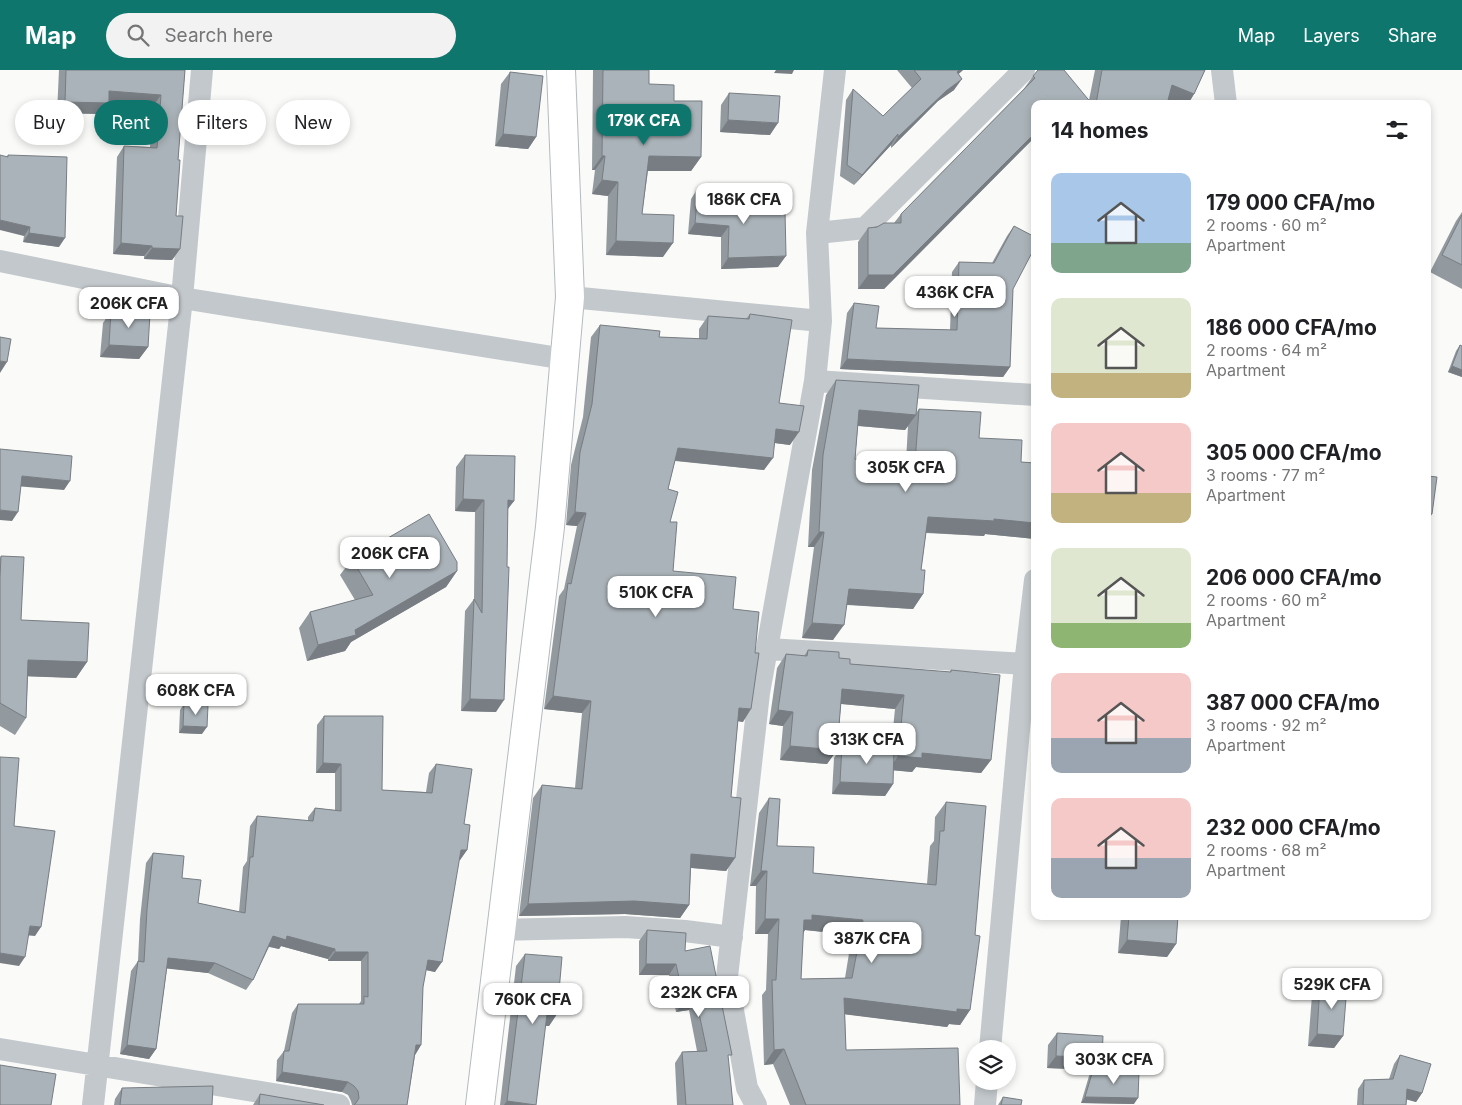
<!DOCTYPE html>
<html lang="en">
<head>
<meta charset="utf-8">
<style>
	body { margin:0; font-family:Inter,sans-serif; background:#f2f2f2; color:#202124; height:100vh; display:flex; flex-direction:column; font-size:19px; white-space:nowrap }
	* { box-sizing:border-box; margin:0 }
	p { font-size:16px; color:#757577 }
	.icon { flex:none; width:28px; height:28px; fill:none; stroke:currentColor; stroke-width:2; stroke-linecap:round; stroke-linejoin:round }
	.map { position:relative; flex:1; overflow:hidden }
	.sheet { position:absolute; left:1031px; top:30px; width:400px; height:820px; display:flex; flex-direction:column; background:#fff; border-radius:10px; box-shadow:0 2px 8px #0003 }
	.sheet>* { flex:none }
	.top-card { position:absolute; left:15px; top:30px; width:475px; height:45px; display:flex; gap:10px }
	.tools { position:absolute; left:966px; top:970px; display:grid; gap:10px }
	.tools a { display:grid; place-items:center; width:50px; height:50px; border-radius:50%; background:#fff; box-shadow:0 2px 8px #0003; font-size:25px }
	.price { position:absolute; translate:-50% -42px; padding:0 11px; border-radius:10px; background:#fff; color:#222; font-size:16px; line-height:32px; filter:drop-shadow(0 1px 2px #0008) }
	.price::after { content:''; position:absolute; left:50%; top:30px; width:15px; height:11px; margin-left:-8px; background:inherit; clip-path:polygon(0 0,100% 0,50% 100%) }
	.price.on { background:#0f766e; color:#fff }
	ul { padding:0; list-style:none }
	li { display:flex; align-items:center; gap:15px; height:125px; padding:0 20px }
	li span { display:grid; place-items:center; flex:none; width:140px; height:100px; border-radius:10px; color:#555 }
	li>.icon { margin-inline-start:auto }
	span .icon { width:60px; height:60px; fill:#fffc; stroke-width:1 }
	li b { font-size:21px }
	h2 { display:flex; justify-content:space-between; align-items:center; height:60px; padding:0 20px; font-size:21px }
	.pill { padding:0 18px; border-radius:22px; background:#fff; box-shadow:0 2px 8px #0003; font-size:18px; line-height:45px }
	.pill.on { background:#0f766e; color:#fff }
	header { display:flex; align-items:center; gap:30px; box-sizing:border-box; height:70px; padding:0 25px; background:#0f766e; color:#fff }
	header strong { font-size:24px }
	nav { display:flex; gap:28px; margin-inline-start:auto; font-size:18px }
	.search { width:350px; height:45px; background:#f2f2f2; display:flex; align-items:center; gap:12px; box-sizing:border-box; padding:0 18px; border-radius:28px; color:#757577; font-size:19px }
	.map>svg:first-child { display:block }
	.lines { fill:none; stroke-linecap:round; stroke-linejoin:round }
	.secondary-casing { stroke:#b3babf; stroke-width:30 }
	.street { stroke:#c3c8cc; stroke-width:22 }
	.secondary { stroke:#fff; stroke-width:28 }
	.wall { fill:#929a9f; fill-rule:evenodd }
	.shaded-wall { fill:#777d82 }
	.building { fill:#aab3b9; stroke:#777d82; fill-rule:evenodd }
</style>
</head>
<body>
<header>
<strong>Map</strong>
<div class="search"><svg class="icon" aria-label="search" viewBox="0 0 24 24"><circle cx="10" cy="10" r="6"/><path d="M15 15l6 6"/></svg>Search here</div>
<nav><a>Map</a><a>Layers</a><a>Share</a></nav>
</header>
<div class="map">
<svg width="1462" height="1035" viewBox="0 0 1462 1035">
	<rect width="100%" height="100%" fill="#fafaf8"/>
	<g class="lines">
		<defs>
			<path id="secondary" d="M480 1035 550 457 570 227 561 0"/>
		</defs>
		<use href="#secondary" class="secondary-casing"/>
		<path class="street" d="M1222 0 1226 34
			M817 163 865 158 1024 0
			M0 191 182 228 565 289
			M570 227 821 251
			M815 311 1035 325
			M767 579 1025 594
			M501 860 625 857 685 861 732 867
			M0 979 339 1035
			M990 979 1025 594 1035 510
			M93 1035 182 228 202 0
			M756 1035 747 1018 727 907 759 623 815 311 821 251 817 163 835 0
			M985 1035 987 1011"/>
		<use href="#secondary" class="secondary"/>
	</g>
	<path class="wall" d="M59 0H185L178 90 176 146 180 179 172 190 144 189V186L113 184 117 87 124 76 150 77 153 36 109 32 101 44 57 43Z
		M593 0H649V14L674 31 701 87 691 101H648L642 144 663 187 606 185 608 126 592 124 595 100H592Z
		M897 0H963L958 4 954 20 938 31 891 78V75L854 115 840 106 846 30 853 19 883 46 912 18Z
		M1095 0H1205L1194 24 1188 34H1174L1167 31V34H1035V113L1031 112 1034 68 884 219H858V172L868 158 894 153 901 144 1023 20 1033 6 1089 30Z
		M510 2 536 67 528 79 495 76 501 14Z
		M729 23 770 65 720 62 721 35Z
		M8 85 59 177 23 172 24 166 7 87Z
		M698 118 721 128 756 141 778 197 721 199V167L688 164 691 129Z
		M1462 142V219L1430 202 1456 151Z
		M1014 156 1010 297 1003 307 840 299 847 243 854 233 876 258 950 260 952 202 959 192 992 193 1007 166Z
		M111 241 148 277 139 289 100 287 103 253Z
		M750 244 779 333 790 375 775 373 764 400 675 391 668 419 673 501 733 539 743 652 738 651 731 727 735 788 726 801 691 798 689 835 680 848 625 844 519 846 533 728 542 715 575 718 582 643 544 639 559 526 564 519 577 456 566 455 571 395 583 347 591 267 600 255 659 267 699 269V259L708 246 746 249Z
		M1460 275 1462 307 1448 302 1456 281Z
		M836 310 916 343 919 339 979 368 1021 392 1035 393V469L985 464 984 466 926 463 921 500 923 524 913 539 847 535 833 570 802 568 814 477H808L812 400 826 325ZM858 356 905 360 908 356 906 391 855 389Z
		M465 385 514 431 508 439 496 642 461 641 465 541 474 529 475 442 455 441 456 397Z
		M1 486 21 550 87 592 76 608 28 606 26 648 15 665 0 656V488Z
		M352 489 457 501 446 517 351 572 345 581 307 591 299 558 310 542 355 530 340 505Z
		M808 580 839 588 850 594 950 602 951 600 991 690 981 703 916 697 912 702 893 700V714L885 726 832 724 834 688 842 676 891 678 895 639 841 634 837 680 827 694 780 690 783 656 769 654 777 598 786 584 804 586Z
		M184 634 202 664 179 663 180 640Z
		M324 646 382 720 426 722 429 703 436 694 464 754 467 780 460 790H459L435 902 426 900 423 917 421 975 415 985 407 1035H352L351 1031 348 1025 342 1022 276 1011 277 990 284 981 292 943 298 934H359L361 931V891H328V889L281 876 279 879 269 877 253 910 246 920 208 903 167 898 156 979 149 989 120 984 131 901 138 891 140 849 146 793 153 783 182 808 198 833 239 842 243 797 247 791 250 756 257 746 308 751V747L315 738 335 740V703H316L317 655Z
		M769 728 777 776 813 803 927 814 930 776 934 771 935 747 946 732 975 865 970 940 960 955 949 954 947 957 845 944 846 980 960 1035H790L773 994 764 995 762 925 766 920 768 864H755L756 816H750L759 743ZM805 860 852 865 845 908 801 909 803 863Z
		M1121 846H1178L1176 874 1167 887 1118 883Z
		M647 860 685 881 728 990 733 1035H677L675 993 682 982 697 981 689 940 676 942 669 905H639V871Z
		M525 884 557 944 549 956H545L536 1035H500L516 896Z
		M1320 914 1343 966 1334 978 1308 976 1312 925Z
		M1057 963 1094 1000 1047 998 1048 975Z
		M1400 985 1422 1023 1416 1032 1407 1029 1406 1035H1357L1358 1019 1364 1010 1389 1009 1394 994Z
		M1093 1000 1134 1034 1081 1033 1089 1006Z
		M122 1018 212 1035H114L115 1029Z
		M260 1024 324 1035H253Z
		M1003 1027 1021 1035H998Z"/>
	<path class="shaded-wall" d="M776 0H794L792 4 774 3Z
		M959 0H963L949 13 957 2Z
		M962 9 954 20 938 31 891 78 898 67 946 21Z
		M1172 15 1194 24 1188 34H1174L1162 29Z
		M109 21 161 25 153 36 102 32Z
		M65 32 109 33 101 44 57 43Z
		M728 50 778 53 770 65 720 62Z
		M1035 63V66L1034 68 884 219H858L868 205Z
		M503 64 536 67 528 79 495 76Z
		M898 64 891 75 854 115 862 105Z
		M602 86H605L595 100H592Z
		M649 86 701 87 691 101H639Z
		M1035 107V113L1031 112Z
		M602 110 618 112 608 126 592 124Z
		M0 150 30 157 24 166 0 160Z
		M695 153 729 156 721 167 688 164Z
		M29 163 65 168 59 177 23 172Z
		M616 171 673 173 663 187 606 185Z
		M121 173 152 176 144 186 113 184Z
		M152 178 180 179 172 190 144 189Z
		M786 186 778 197 721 199 728 188Z
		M109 275 148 277 139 289 100 287Z
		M847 289 1010 297 1003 307 840 299Z
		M0 291 7 292 0 303Z
		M1452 296 1462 300V307L1448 302Z
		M859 340 916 345 905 360 849 355Z
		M776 359 799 362 790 375 767 372Z
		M678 378 773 388 764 400 669 390Z
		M22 406 70 411 64 420 15 416Z
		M463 429 484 430 475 442 455 441Z
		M508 430 514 431 505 442Z
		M0 440 18 442 12 451 0 450Z
		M575 442 586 443 577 456 566 455Z
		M1428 443 1432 444 1428 451Z
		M928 447 994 449 1035 453V469L985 464 984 466 918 462Z
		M819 462H824L814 477H808Z
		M457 501 446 517 351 572 345 581 307 591 318 575 355 560Z
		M849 519 923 524 913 539 838 534Z
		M812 553 844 555 833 570 802 568Z
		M28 590 87 592 76 608 17 606Z
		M842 619 904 625 895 639 832 633Z
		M553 626 591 631 582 643 544 639Z
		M470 629 504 630 496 642 461 641Z
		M739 638 751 639 743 652 730 650Z
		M778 640 793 642 783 656 769 654Z
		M183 656 207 657 202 664 179 663Z
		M790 676 837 680 827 694 780 690Z
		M922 683 991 690 981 703 916 697 912 702 889 700 898 686Z
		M323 693 341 694 335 703H316Z
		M840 712 893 714 885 726 832 724Z
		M461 780H467L460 790 454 789Z
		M691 784 735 788 726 801 682 797Z
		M761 801H767L756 816H750Z
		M634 831 689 835 680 848 625 844 519 846 528 834Z
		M812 845 863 850 852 865 805 860 802 865 804 850Z
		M765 849H779L768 864H755Z
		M30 856 41 857 35 866 24 865Z
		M273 866H287L335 879 328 889 281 876 279 879 267 876Z
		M1127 870 1176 874 1167 887 1118 883Z
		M335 882H368L361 891H328Z
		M0 883 25 887 19 896 0 893Z
		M168 888 215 893 208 903 162 898Z
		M428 890 442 892 435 902 421 899Z
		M646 894H676L669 905H639Z
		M844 928 957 939 970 940 960 955 949 954 947 957 834 943Z
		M696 929 689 940 676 942 684 931Z
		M547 944H557L549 956H538Z
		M1317 964 1343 966 1334 978 1308 976Z
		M127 975 156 979 149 989 120 984Z
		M416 975H421L415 985Z
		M784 979 773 994 764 995 774 980Z
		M1056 986 1102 988 1094 1000 1047 998Z
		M282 1002 348 1012 342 1022 276 1011Z
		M1407 1019 1422 1023 1416 1032 1401 1028Z
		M1085 1027 1138 1028 1134 1034 1081 1033Z
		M507 1031 535 1035H504Z"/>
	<path class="building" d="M66 0H185L178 90H180L176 146H183L180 179 152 178V176L121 173 124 76 157 78 161 25 109 21V33L65 32Z
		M603 0H649V14L674 15V31H702L701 87 649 86 642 144 674 145 673 173 616 171 618 112 602 110 605 86H602Z
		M914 0H959L957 2 962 9 946 21 898 67V64L862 105 847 95 853 19 883 46 921 9Z
		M1038 0H1064L1092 34H1035V63L893 205H868V158L877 157 884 153H901V144L1035 8 1033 6Z
		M1102 0H1205L1194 24 1172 15 1167 34H1096Z
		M510 2 543 6 536 67 503 64Z
		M729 23 780 26 778 53 728 50Z
		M0 85 8 87V85L67 87 65 168 29 163 30 157 0 150Z
		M698 118 722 120 721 128 757 131 756 141H785L786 186 728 188 729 156 695 153Z
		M1462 145V195L1442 185Z
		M1014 156 1035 167V177L1013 219 1010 297 847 289 854 233 879 236 876 258 957 260 959 192 994 193Z
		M111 241 150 244 148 277 109 275Z
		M750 244 792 250 779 333 804 336 799 362 776 359 773 388 678 378 668 419 678 422 670 452H677L673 501 736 507 733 539 759 542 755 583H759L751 639 739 638 731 727 741 728 735 788 691 784 689 835 634 831 528 834 542 715 582 719 591 631 553 626 568 513 571 514 586 443 575 442 580 382 592 334 600 255 660 261 659 267 707 269 708 246 749 249Z
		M0 267 11 269 7 292 0 291Z
		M1460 275 1462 276V300L1452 296Z
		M836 310 919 315 916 345 859 340 855 389 915 392 919 339 981 342 979 368 1022 370 1021 392 1035 393V453L994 449V451L928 447 921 500H925L923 524 849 519 844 555 812 553 824 462H819L823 385Z
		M0 379 72 386 70 411 22 406 18 442 0 440Z
		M465 385 515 386 514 431 508 430 507 497H509L504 630 470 629 474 529 482 543 484 430 463 429Z
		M1428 406 1437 407 1432 444 1428 443Z
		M429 444 457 492V501L355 560 356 565 318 575 310 542 373 525 352 489Z
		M1 486 24 487 21 550 89 553 87 592 28 590 26 648 0 633V507Z
		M808 580 839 582V588L850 589V594L951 602V600L1000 605 991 690 922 683V688L898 686 904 625 842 619 837 680 790 676 793 642 778 640 786 584 807 586Z
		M184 634 208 635 207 657 183 656Z
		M324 646H383L382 720 432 723 436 694 472 699 464 754 470 755 467 780H461L442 892 428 890 423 917 421 975H416L407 1035H354L356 1033 359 1028 358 1021 354 1016 348 1012 282 1002 284 981H289L298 934H364V926L368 927V882H335V879L287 866 286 870 273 866 253 910 215 893 168 888 156 979 127 975 138 891 144 892 147 839 153 783 184 786 182 808 201 810 198 833 245 843 250 787H253L257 746 313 751 315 738 341 741V694L323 693Z
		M842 676 894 678 893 714 840 712Z
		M0 687 19 688 14 756 55 761 41 857 30 856 25 887 0 883Z
		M769 728 780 729 777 776 814 777 813 803 936 815 940 761H944L946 732 986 736 975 865 980 866 970 940 957 939V942L844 928 846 980 958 978 960 1035H806L784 979 774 980 772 910H776L779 849H765L767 801H761ZM812 845 863 850 852 908 801 909 804 850H812Z
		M1129 846H1178L1176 874 1127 870Z
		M647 860 686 863 685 881 710 876 732 985H728L733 1035H686L682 982 707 981 696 929 684 931 676 894H646Z
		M525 884 562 887 557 944H547L536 1035 507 1031Z
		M1320 914 1347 916 1343 966 1317 964Z
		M1057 963 1103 966 1102 988 1056 986Z
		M1400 985 1431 994 1422 1023 1407 1019 1406 1035H1363L1364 1010 1393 1009Z
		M0 995 56 1004 51 1035H0Z
		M1093 1000 1139 1002 1138 1028 1085 1027Z
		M213 1016 212 1035H120L122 1018Z
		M260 1024 324 1035H259Z
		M1003 1027 1022 1030 1021 1035H1001Z"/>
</svg>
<div class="tools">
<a><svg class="icon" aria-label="layers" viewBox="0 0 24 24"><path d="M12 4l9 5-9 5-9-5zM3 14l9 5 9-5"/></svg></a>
</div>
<b class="price on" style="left:644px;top:76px">179K CFA</b>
<b class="price" style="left:744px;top:155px">186K CFA</b>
<b class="price" style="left:955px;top:248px">436K CFA</b>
<b class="price" style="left:129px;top:259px">206K CFA</b>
<b class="price" style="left:906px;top:423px">305K CFA</b>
<b class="price" style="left:390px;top:509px">206K CFA</b>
<b class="price" style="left:656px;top:548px">510K CFA</b>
<b class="price" style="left:196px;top:646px">608K CFA</b>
<b class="price" style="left:867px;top:695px">313K CFA</b>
<b class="price" style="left:872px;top:894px">387K CFA</b>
<b class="price" style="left:1332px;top:940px">529K CFA</b>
<b class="price" style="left:699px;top:948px">232K CFA</b>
<b class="price" style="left:533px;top:955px">760K CFA</b>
<b class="price" style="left:1114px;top:1015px">303K CFA</b>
<div class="top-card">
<a class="pill">Buy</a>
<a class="pill on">Rent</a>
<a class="pill">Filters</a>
<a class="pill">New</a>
</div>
<section class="sheet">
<h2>14 homes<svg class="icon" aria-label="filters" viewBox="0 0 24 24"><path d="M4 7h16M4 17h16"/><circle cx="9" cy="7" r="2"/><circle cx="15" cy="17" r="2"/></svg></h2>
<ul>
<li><span style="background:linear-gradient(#a9c7e8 70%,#7fa58c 0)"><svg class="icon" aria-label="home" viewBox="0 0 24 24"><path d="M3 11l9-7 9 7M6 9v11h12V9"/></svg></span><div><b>179 000 CFA/mo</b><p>2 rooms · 60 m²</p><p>Apartment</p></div></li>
<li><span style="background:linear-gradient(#dfe7d0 75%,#c2b280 0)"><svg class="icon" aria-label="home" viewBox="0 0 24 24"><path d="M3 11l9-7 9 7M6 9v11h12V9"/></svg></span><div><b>186 000 CFA/mo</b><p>2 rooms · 64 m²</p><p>Apartment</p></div></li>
<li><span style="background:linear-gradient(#f6c9c9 70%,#c2b280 0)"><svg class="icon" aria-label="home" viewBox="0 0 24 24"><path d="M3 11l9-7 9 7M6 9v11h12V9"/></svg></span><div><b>305 000 CFA/mo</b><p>3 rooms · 77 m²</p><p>Apartment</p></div></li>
<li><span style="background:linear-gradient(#dfe7d0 75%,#8fb573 0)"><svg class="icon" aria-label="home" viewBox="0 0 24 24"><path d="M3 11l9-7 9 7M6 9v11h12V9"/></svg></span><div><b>206 000 CFA/mo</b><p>2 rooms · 60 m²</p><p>Apartment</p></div></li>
<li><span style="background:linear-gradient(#f6c9c9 65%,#9aa5b1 0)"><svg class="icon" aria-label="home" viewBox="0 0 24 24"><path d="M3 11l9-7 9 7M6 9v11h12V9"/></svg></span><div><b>387 000 CFA/mo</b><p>3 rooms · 92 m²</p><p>Apartment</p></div></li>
<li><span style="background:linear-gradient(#f6c9c9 60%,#9aa5b1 0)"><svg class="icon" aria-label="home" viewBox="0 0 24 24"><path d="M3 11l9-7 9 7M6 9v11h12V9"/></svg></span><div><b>232 000 CFA/mo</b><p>2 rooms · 68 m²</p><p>Apartment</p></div></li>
</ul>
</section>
</div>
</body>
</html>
